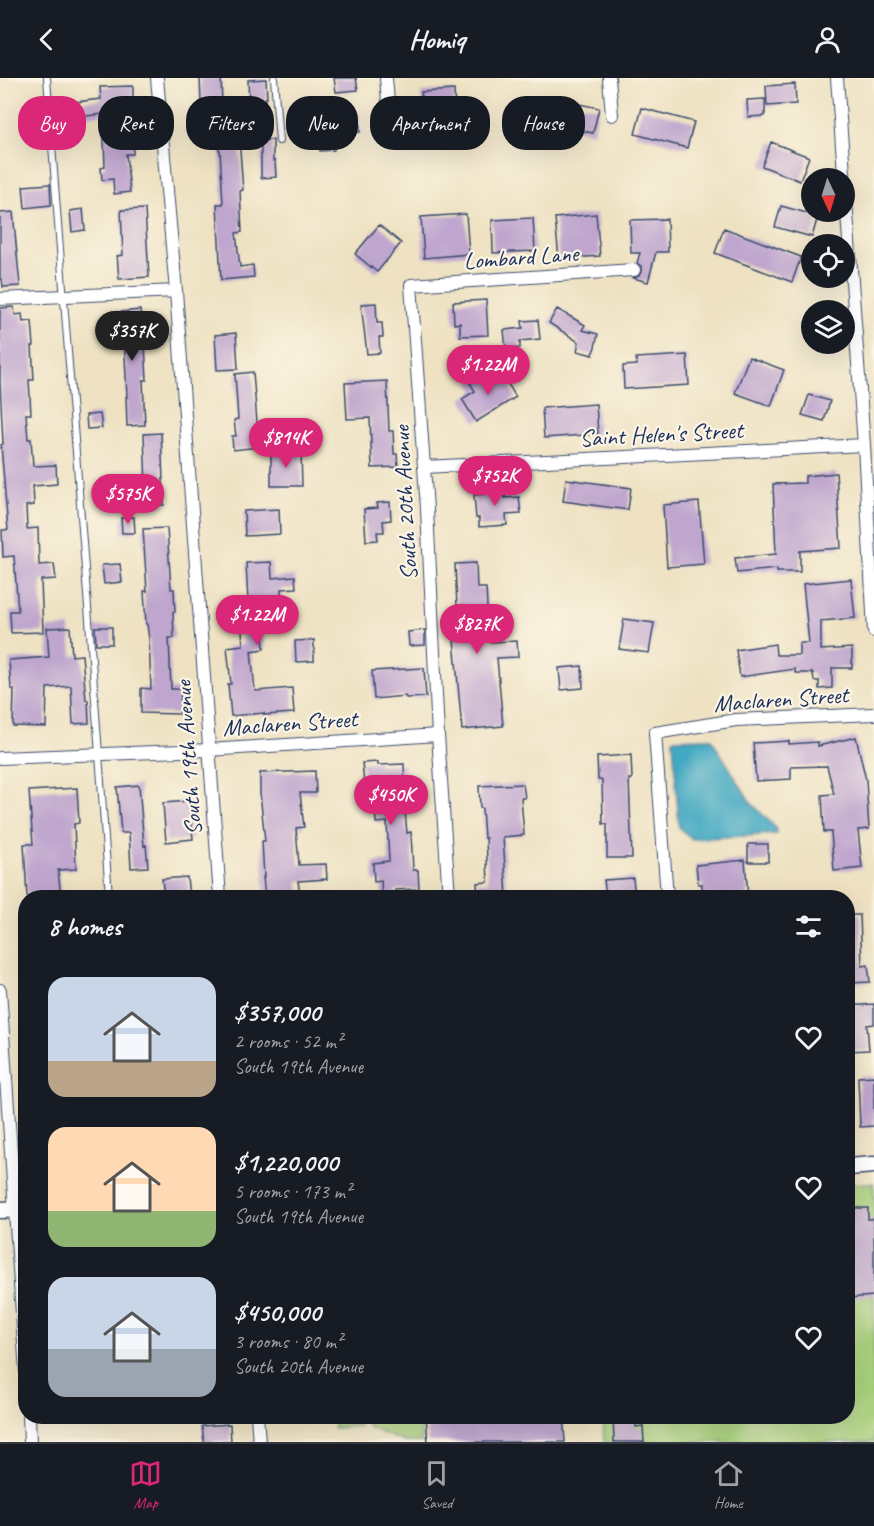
<!DOCTYPE html>
<html lang="en">
<head>
<meta charset="utf-8">
<style>
	body { margin:0; font-family:Caveat,sans-serif; background:#20242c; color:#f1f3f6; height:100vh; display:flex; flex-direction:column; font-size:22px; white-space:nowrap }
	* { box-sizing:border-box; margin:0 }
	p { font-size:20px; color:#9ea1a6 }
	.icon { flex:none; width:33px; height:33px; fill:none; stroke:currentColor; stroke-width:2; stroke-linecap:round; stroke-linejoin:round }
	.map { position:relative; flex:1; overflow:hidden }
	.details { position:absolute; left:18px; top:812px; width:837px; height:534px; display:flex; flex-direction:column; background:#171b24; border-radius:24px; box-shadow:0 6px 24px #0002 }
	.details>* { flex:none }
	.hud { position:absolute; left:18px; top:18px; width:838px; height:54px; display:flex; gap:12px }
	.needle { width:39px; rotate:176deg }
	.tools { position:absolute; left:801px; top:90px; display:grid; gap:12px }
	.tools a { display:grid; place-items:center; width:54px; height:54px; border-radius:50%; background:#171b24; box-shadow:0 6px 24px #0002; font-size:30px }
	.price { position:absolute; translate:-50% -51px; padding:0 14px; border-radius:21px; background:#db2777; color:#fff; font-size:20px; line-height:39px; filter:drop-shadow(0 2px 3px #0008) }
	.price::after { content:''; position:absolute; left:50%; top:36px; width:18px; height:14px; margin-left:-9px; background:inherit; clip-path:polygon(0 0,100% 0,50% 100%) }
	.price.active { background:#222; color:#fff }
	ul { padding:0; list-style:none }
	li { display:flex; align-items:center; gap:18px; height:150px; padding:0 30px }
	li span { display:grid; place-items:center; flex:none; width:168px; height:120px; border-radius:18px; color:#555 }
	li>.icon { margin-inline-start:auto }
	span .icon { width:72px; height:72px; fill:#fffc; stroke-width:1 }
	li b { font-size:26px }
	h2 { display:flex; justify-content:space-between; align-items:center; height:72px; padding:0 30px; font-size:26px }
	.pill { padding:0 21px; border-radius:24px; background:#171b24; box-shadow:0 6px 24px #0002; font-size:21px; line-height:54px }
	.pill.active { background:#db2777; color:#fff }
	header { display:flex; justify-content:space-between; align-items:center; height:78px; padding:0 30px; background:#171b24; font-size:27px; font-weight:700 }
	.tabs { display:flex; justify-content:space-around; align-items:center; height:84px; border-top:2px solid #363941; background:#171b24; font-size:16px; color:#9ea1a6 }
	.tabs a { display:grid; justify-items:center; gap:3px }
	.tabs .active { color:#db2777 }
	.map>svg:first-child { display:block }
	.green { fill:#a7cf7a; stroke:#617f6c; stroke-width:1.5 }
	.water { fill:#42a9c2; stroke:#2e6c90; stroke-width:1.5 }
	.building { fill:#bfa6ce }
	.lines { fill:none; stroke-linecap:round; stroke-linejoin:round }
	.lane-casing { stroke:#3b4a6d; stroke-width:8 }
	.street-casing { stroke:#3b4a6d; stroke-width:14 }
	.secondary-casing { stroke:#3b4a6d; stroke-width:19 }
	.lane { stroke:#fff; stroke-width:6 }
	.street { stroke:#fff; stroke-width:12 }
	.secondary { stroke:#fff; stroke-width:16 }
	.labels { text-anchor:middle; dominant-baseline:central; stroke-width:4.5; stroke-linejoin:round; paint-order:stroke }
	.street-label { font-size:24px; fill:#1b2f5e; stroke:#fcf5e5 }
</style>
</head>
<body>
<header><svg class="icon" aria-label="back" viewBox="0 0 24 24"><path d="M15 5l-7 7 7 7"/></svg>Homiq<svg class="icon" aria-label="person" viewBox="0 0 24 24"><circle cx="12" cy="8" r="4"/><path d="M4 21q1-7 8-7t8 7"/></svg></header>
<div class="map">
<svg width="874" height="1364" viewBox="0 0 874 1364">
	<rect width="100%" height="100%" fill="#fcf5e5"/>
	<filter id="ink" filterUnits="userSpaceOnUse"><feTurbulence type="fractalNoise" baseFrequency=".0167" numOctaves="2"/><feDisplacementMap in="SourceGraphic" scale="12" xChannelSelector="R" yChannelSelector="G"/><feConvolveMatrix kernelMatrix="1 2 1 2 8 2 1 2 1" color-interpolation-filters="sRGB"/></filter>
	<filter id="wash" filterUnits="userSpaceOnUse"><feTurbulence type="fractalNoise" baseFrequency=".008" numOctaves="4" result="noise"/><feDisplacementMap in="SourceGraphic" scale="24" xChannelSelector="R" yChannelSelector="G"/><feGaussianBlur stdDeviation="1.35" result="paint"/><feColorMatrix in="noise" values="0 0 0 0 0 0 0 0 0 0 0 0 0 0 0 0 0 1.4 0 .05"/><feComposite in="paint" operator="in"/></filter>
	<g filter="url(#wash)">
		<rect width="100%" height="100%" fill="#eee2c2"/>
		<path class="green" d="M874 1105V1364H604L603 1338H848V1106Z
			M333 1338H358L359 1348 334 1350Z
			M366 1338H420L422 1364H404L370 1350 366 1345Z"/>
		<path class="water" d="M711 660 751 725 776 750 777 756 691 761 679 750 673 661Z"/>
		<g id="blocks">
			<path class="building" d="M200 0H221L222 25 201 26Z
				M334 0H356L358 12 336 14Z
				M266 1 267 20H265V23H249L248 2Z
				M795 6 796 26 767 28 766 8Z
				M133 8V76H126L130 114 114 116 113 101 102 102 101 90 105 89 103 36 68 40 67 25 101 21 100 9Z
				M454 12 455 33 428 34V28H422L421 14Z
				M765 21V38L748 39 747 22Z
				M559 22 599 30 593 55 554 47Z
				M642 30 694 44 687 70 635 56Z
				M359 35 360 54 334 55 333 36Z
				M238 45 243 112 240 113 242 154 236 155 240 189 253 187 254 199 221 202 217 126H223L220 72H219L217 47Z
				M333 60 334 72 320 73 319 62Z
				M261 62H273V83H275L276 99 261 100Z
				M771 64 809 79 800 103 762 88Z
				M50 106 51 127 25 130 23 108Z
				M781 128 818 138 812 159 775 149Z
				M83 131 85 152 72 154 70 133Z
				M145 131 149 199 119 201 117 178 123 177 121 132Z
				M13 134 20 208 3 209 2 201H0V135Z
				M466 136 469 176 424 180 421 139Z
				M596 136 600 178 559 181 555 140Z
				M533 140 535 173 493 175 492 142Z
				M667 141 668 174H656L648 204 633 200 639 198 642 192 641 188 637 185 640 175H631L630 142Z
				M379 147 401 165 377 194 355 176Z
				M724 150 801 179 792 204 715 175Z
				M486 222 488 257 460 258V245L454 246 453 224Z
				M376 225 377 245H382L383 259H379L380 275 367 276 361 226Z
				M14 229 15 237 22 236 23 244 32 243 34 268H32L34 302H29L31 336H26L28 361H31L33 388 56 387 57 406 33 408 34 427 26 428 27 451 38 450 39 487 54 486 56 501 41 502 43 554 11 555 10 533H18L14 478 3 479 2 452H8L1 367 3 366 0 304V230Z
				M557 231 585 247 582 252 598 256 593 277 577 273 579 264 549 245Z
				M140 232 143 268H145L147 302H143L145 347 127 348 126 319H127L124 258 112 259 110 235Z
				M538 242 540 261 520 263V270L506 271 504 252 523 250 522 243Z
				M236 255 238 291 217 292 215 257Z
				M687 277 689 307 624 311 623 288 637 287 636 280Z
				M749 279 784 292 771 328 735 315Z
				M253 294 259 369 233 372 232 358H236L234 342 238 341 235 296Z
				M485 295 491 304 502 296 516 319 476 344 462 321 475 313 470 305Z
				M387 303 389 353H393L394 376H397L398 389 372 390 370 340 347 341 345 305Z
				M809 317 830 323 824 343 802 337Z
				M596 326 598 356 544 360 542 330Z
				M100 336 102 350 87 351 86 337Z
				M161 355 164 427 138 428 137 409 146 408 144 356Z
				M271 374H301L302 408H271Z
				M836 395 841 470 800 473V494H777V491L737 495 735 480 776 476 773 406 805 405V398Z
				M566 401 631 410 628 432 563 423Z
				M505 409V420L519 419 521 436 506 437 507 447 479 449V440H476L474 417 485 416 484 410Z
				M390 424 391 442 383 443 384 454H377L378 462 366 463 364 431 378 430 377 425Z
				M699 424 704 486 667 489 663 427Z
				M279 431 280 456 245 458 244 433Z
				M134 439 135 455H122L121 440Z
				M167 450 171 511H174L175 534H173L174 560H169L171 611H181L180 636 141 635V610L151 611 149 561 147 546H146L144 513H147L143 451Z
				M271 484 272 500 295 498 296 510 281 511 282 532 261 533 264 571 251 573 255 613 292 610 294 635 264 637V635L231 638 228 606H231L227 569 243 567 240 525 248 524 246 485Z
				M476 485 477 510H486L489 564 517 563 518 579 497 580 503 648 462 652 453 550H458L455 486Z
				M120 486 122 504 104 506 102 487Z
				M851 501 855 540 821 543V572L852 570V590H832V610L819 611V603H814L813 595H795V591L740 599 736 572 775 566 776 577H799V565H809L803 506Z
				M624 541 654 545 649 575 619 571Z
				M70 549 72 578 82 577 86 622H88L89 645 73 646 71 608 47 610 46 649 13 648 14 611H11L9 582 49 579 47 550Z
				M95 549H112V566H96Z
				M425 552V567L409 568 408 554Z
				M314 562V583L296 584 295 563Z
				M582 588 583 610 561 612 559 590Z
				M424 590 426 619 406 620 405 618 374 621 372 593Z
				M856 659 866 702 869 751 858 752 862 790 834 793 831 754H824L822 717 834 716 827 688 791 689V701L756 703 753 665 789 663V666L818 664V668Z
				M631 677 632 701H629L632 780H607V746H603L602 702H598L597 679Z
				M378 684V687L404 686 405 712H403L407 755 411 754 413 792H418L419 811 395 812 396 819H382L381 803 374 804 373 785 389 783 387 744 376 745 375 726 361 728 359 715H365L362 685Z
				M315 693 316 715H300L304 749 296 750 299 787 326 786 327 801 298 803 300 817 265 819 263 799H264L262 763H265L260 715V695Z
				M523 706 525 720H521L524 757 503 759 507 819H478L477 805 488 804 486 760H484L482 730H480L479 708Z
				M139 707 144 768 146 767 148 789 131 790 129 755H121L117 709Z
				M77 710 79 745 74 746 76 791 58 792 61 819H27L24 766H33L29 713Z
				M189 723 193 761 166 764 163 725Z
				M748 766H768V784H748Z
				M745 782 748 819H702V806H698L696 787Z
				M187 799 189 819H164L162 801Z
				M633 800 635 819H606L604 802Z
				M848 837H860L862 888 868 887 870 904 849 905 848 896Z
				M874 926V946L867 947 869 972 848 973V928Z
				M874 998V1048L860 1049 858 999Z
				M848 1130H868V1141H874V1218L848 1220Z
				M426 1338H503L504 1343 563 1338 565 1364H428Z
				M613 1338H636V1349L643 1348 644 1364H614Z
				M230 1346 231 1364H204L202 1348Z"/>
		</g>
	</g>
	<g filter="url(#ink)">
		<use href="#blocks" fill-opacity="0" stroke="#3b4a6d" stroke-width="1.5"/>
		<g class="lines">
			<defs>
				<path id="lane" d="M47 0C67 273 91 546 109 819
					M274 0 279 63"/>
				<path id="street" d="M157 0 176 213 220 819
					M386 0 388 23
					M609 0 612 37
					M837 0 864 367 874 553
					M0 221 176 213
					M424 389 864 367
					M0 680 208 672 438 657
					M449 819 438 657 427 431 411 207 634 192
					M667 819 655 655 736 642 874 636
					M0 912 26 1294
					M29 1338 30 1364
					M257 1338 259 1364"/>
				<path id="secondary" d="M848 1089 874 1087
					M0 1132 26 1131"/>
			</defs>
			<use href="#lane" class="lane-casing"/>
			<use href="#street" class="street-casing"/>
			<use href="#secondary" class="secondary-casing"/>
			<use href="#lane" class="lane"/>
			<use href="#street" class="street"/>
			<use href="#secondary" class="secondary"/>
		</g>
	</g>
	<g class="labels">
		<g class="street-label">
			<text transform="translate(521 179) rotate(-4)">Lombard Lane</text>
			<text transform="translate(661 356) rotate(-3)">Saint Helen's Street</text>
			<text transform="translate(405 425) rotate(-93)">South 20th Avenue</text>
			<text transform="translate(781 621) rotate(-4)">Maclaren Street</text>
			<text transform="translate(290 645) rotate(-4)">Maclaren Street</text>
			<text transform="translate(188 680) rotate(-94)">South 19th Avenue</text>
		</g>
	</g>
</svg>
<div class="tools">
<a><svg class="needle" viewBox="-14 -14 28 28"><path d="M0-13l5 13h-10z" fill="#e53935"/><path d="M0 13l5-13h-10z" fill="#9ea1a6"/></svg></a>
<a><svg class="icon" aria-label="locate" viewBox="0 0 24 24"><circle cx="12" cy="12" r="6"/><path d="M12 2v4M12 18v4M2 12h4M18 12h4"/></svg></a>
<a><svg class="icon" aria-label="layers" viewBox="0 0 24 24"><path d="M12 4l9 5-9 5-9-5zM3 14l9 5 9-5"/></svg></a>
</div>
<b class="price active" style="left:132px;top:284px">$357K</b>
<b class="price" style="left:488px;top:318px">$1.22M</b>
<b class="price" style="left:286px;top:391px">$814K</b>
<b class="price" style="left:495px;top:429px">$752K</b>
<b class="price" style="left:128px;top:447px">$575K</b>
<b class="price" style="left:257px;top:568px">$1.22M</b>
<b class="price" style="left:477px;top:577px">$827K</b>
<b class="price" style="left:391px;top:748px">$450K</b>
<div class="hud">
<a class="pill active">Buy</a>
<a class="pill">Rent</a>
<a class="pill">Filters</a>
<a class="pill">New</a>
<a class="pill">Apartment</a>
<a class="pill">House</a>
</div>
<section class="details">
<h2>8 homes<svg class="icon" aria-label="filters" viewBox="0 0 24 24"><path d="M4 7h16M4 17h16"/><circle cx="9" cy="7" r="2"/><circle cx="15" cy="17" r="2"/></svg></h2>
<ul>
<li><span style="background:linear-gradient(#c9d6e8 70%,#b9a48a 0)"><svg class="icon" aria-label="home" viewBox="0 0 24 24"><path d="M3 11l9-7 9 7M6 9v11h12V9"/></svg></span><div><b>$357,000</b><p>2 rooms · 52 m²</p><p>South 19th Avenue</p></div><svg class="icon" aria-label="heart" viewBox="0 0 24 24"><path d="M12 20l-8-8c-3-5 5-10 8-4 3-6 11-1 8 4z"/></svg></li>
<li><span style="background:linear-gradient(#ffd9b3 70%,#8fb573 0)"><svg class="icon" aria-label="home" viewBox="0 0 24 24"><path d="M3 11l9-7 9 7M6 9v11h12V9"/></svg></span><div><b>$1,220,000</b><p>5 rooms · 173 m²</p><p>South 19th Avenue</p></div><svg class="icon" aria-label="heart" viewBox="0 0 24 24"><path d="M12 20l-8-8c-3-5 5-10 8-4 3-6 11-1 8 4z"/></svg></li>
<li><span style="background:linear-gradient(#c9d6e8 60%,#9aa5b1 0)"><svg class="icon" aria-label="home" viewBox="0 0 24 24"><path d="M3 11l9-7 9 7M6 9v11h12V9"/></svg></span><div><b>$450,000</b><p>3 rooms · 80 m²</p><p>South 20th Avenue</p></div><svg class="icon" aria-label="heart" viewBox="0 0 24 24"><path d="M12 20l-8-8c-3-5 5-10 8-4 3-6 11-1 8 4z"/></svg></li>
</ul>
</section>
</div>
<nav class="tabs">
<a class="active"><svg class="icon" aria-label="map" viewBox="0 0 24 24"><path d="M3 6l6-2 6 2 6-2v14l-6 2-6-2-6 2zM9 4v14M15 6v14"/></svg>Map</a>
<a><svg class="icon" aria-label="saved" viewBox="0 0 24 24"><path d="M7 4h10v16l-5-4-5 4z"/></svg>Saved</a>
<a><svg class="icon" aria-label="home" viewBox="0 0 24 24"><path d="M3 11l9-7 9 7M6 9v11h12V9"/></svg>Home</a>
</nav>
</body>
</html>
